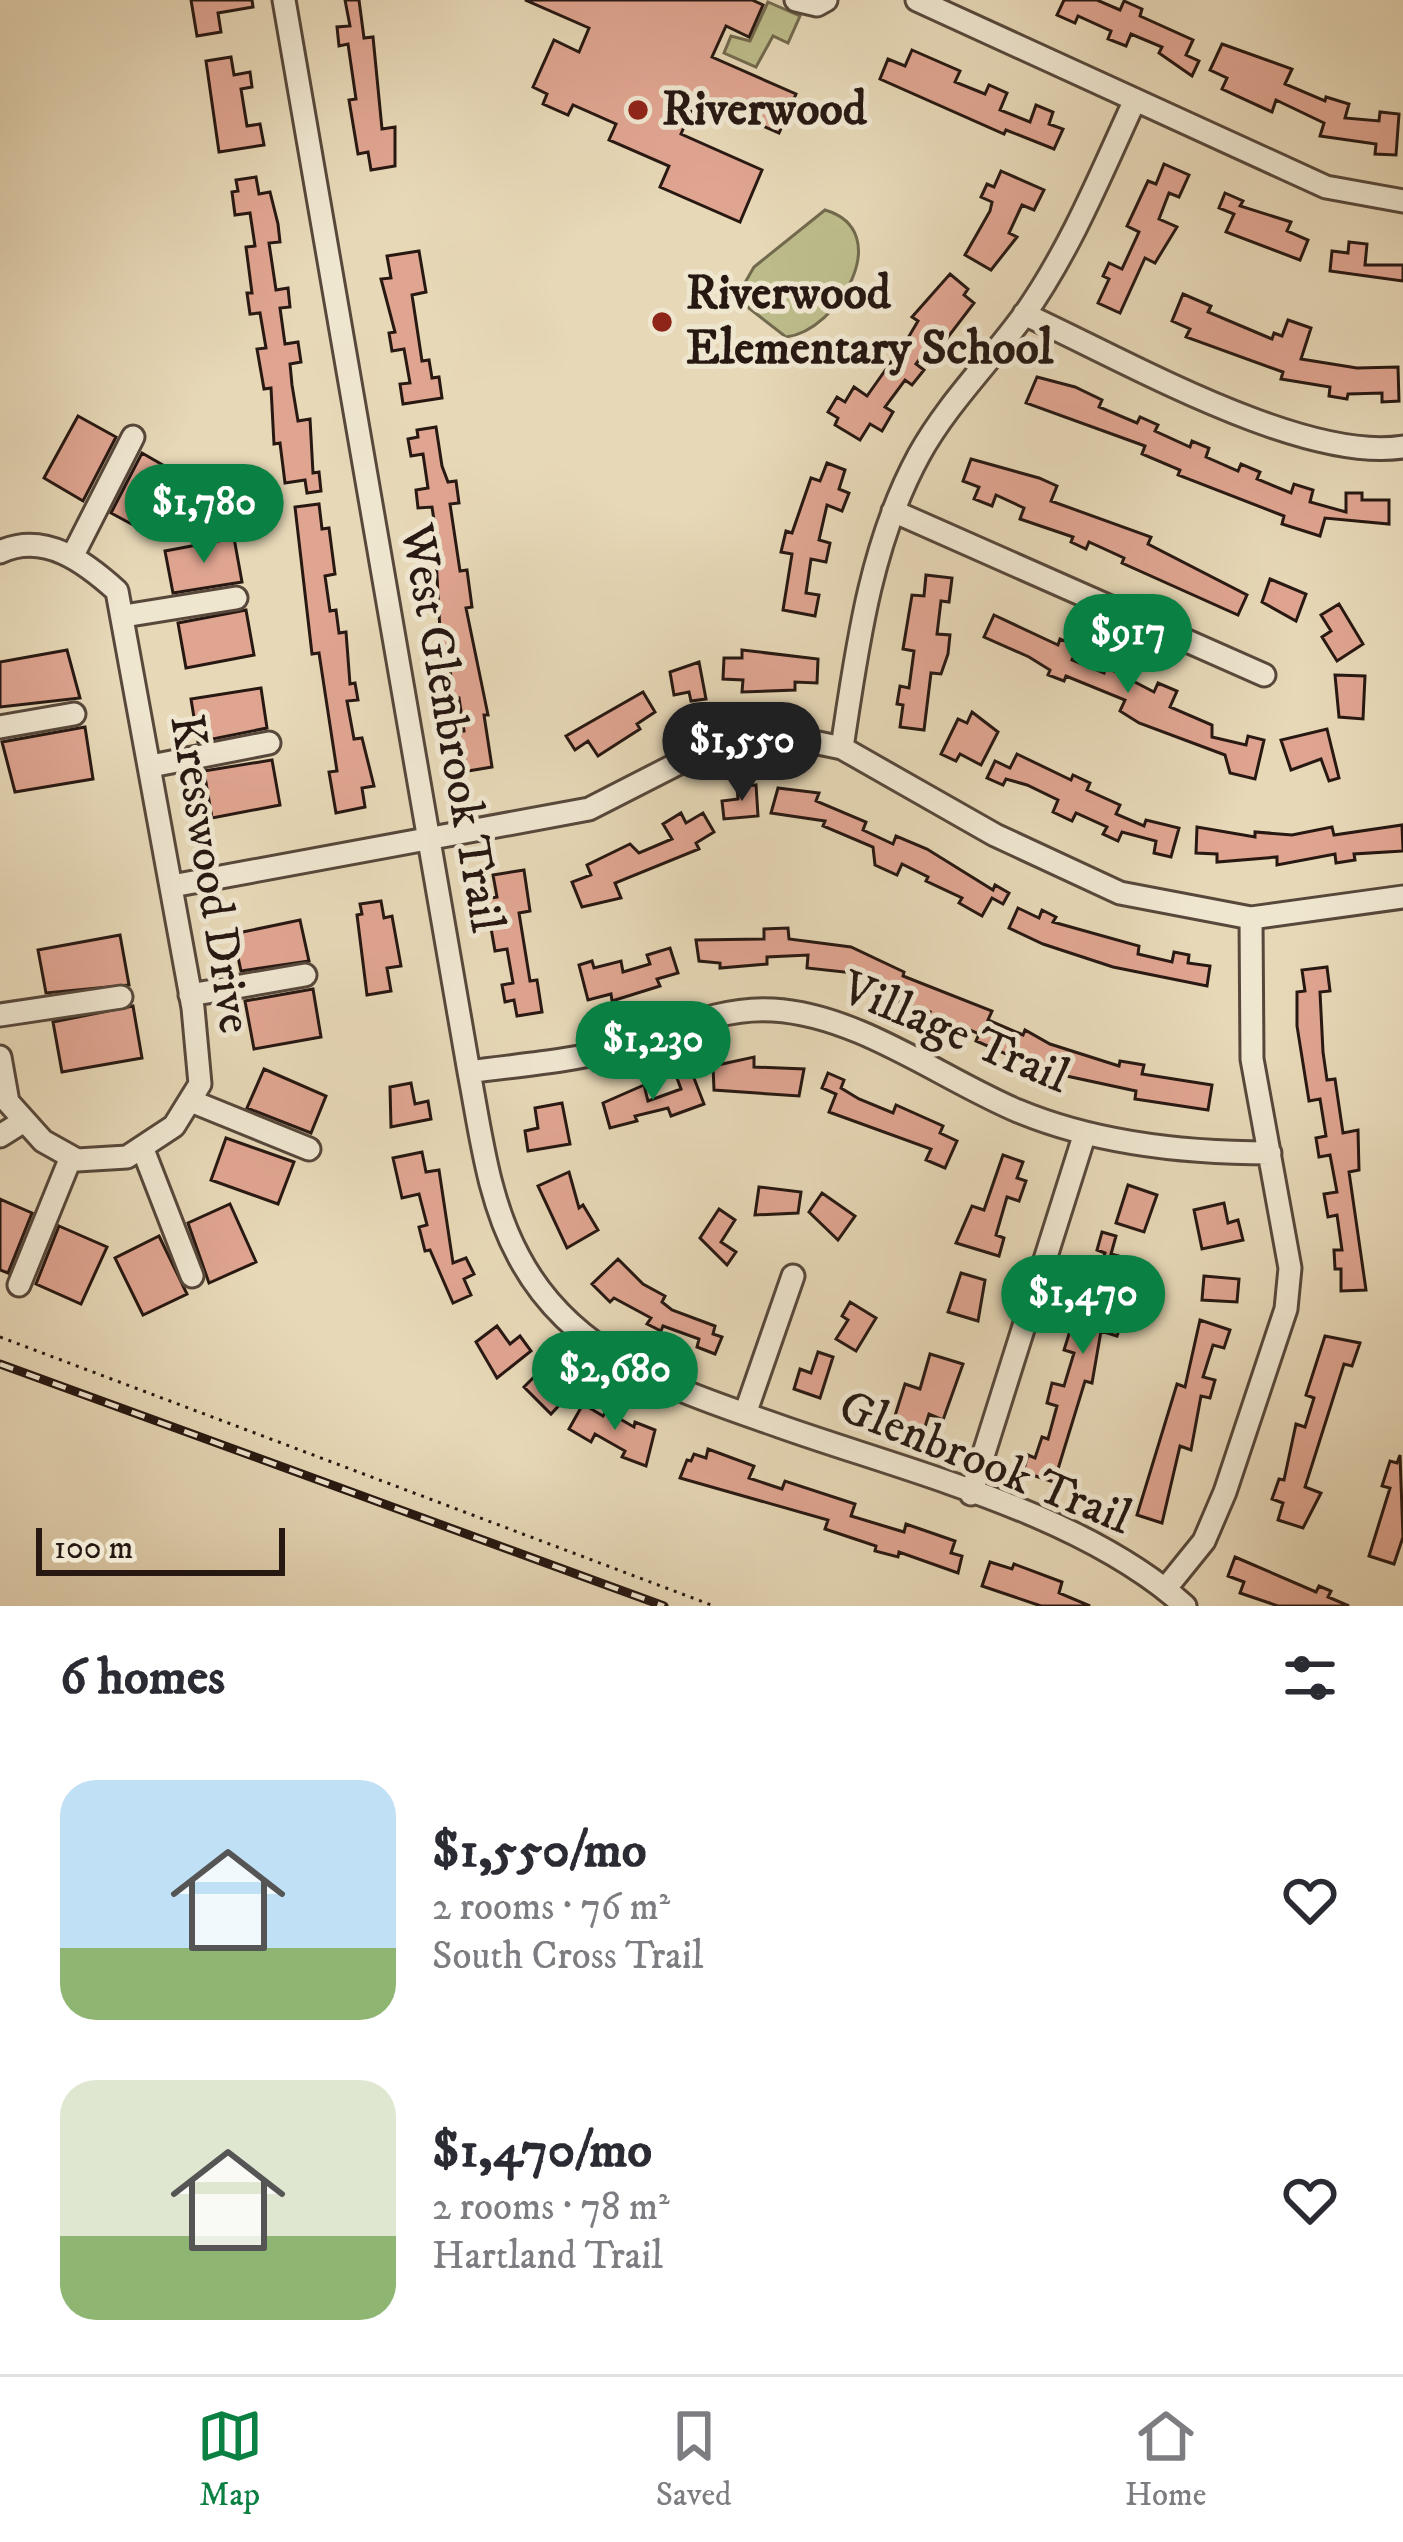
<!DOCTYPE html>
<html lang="en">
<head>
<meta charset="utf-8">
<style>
	body { margin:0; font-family:"IM FELL DW Pica",serif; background:#f2f2f3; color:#2b2b33; height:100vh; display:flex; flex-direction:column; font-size:45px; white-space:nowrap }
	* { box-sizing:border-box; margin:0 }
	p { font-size:39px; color:#7c7c81 }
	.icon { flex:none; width:66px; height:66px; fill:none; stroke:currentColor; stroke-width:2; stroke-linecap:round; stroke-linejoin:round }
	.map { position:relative; height:1606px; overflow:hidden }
	.panel { display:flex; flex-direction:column; background:#fff; flex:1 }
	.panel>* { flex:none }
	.scale { position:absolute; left:36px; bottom:30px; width:249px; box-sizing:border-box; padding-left:12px; border:6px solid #271812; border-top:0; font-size:33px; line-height:42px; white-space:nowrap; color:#271812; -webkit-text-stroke:9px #efe6d0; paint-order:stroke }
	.price { position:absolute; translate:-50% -102px; padding:0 27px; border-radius:42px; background:#0b8043; color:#fff; font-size:39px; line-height:78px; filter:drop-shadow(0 3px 6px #0008) }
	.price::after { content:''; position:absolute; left:50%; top:72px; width:36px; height:27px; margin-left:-18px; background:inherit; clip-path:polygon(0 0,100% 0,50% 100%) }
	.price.on { background:#222; color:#fff }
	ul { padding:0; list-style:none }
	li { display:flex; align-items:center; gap:36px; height:300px; padding:0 60px }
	li span { display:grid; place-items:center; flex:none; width:336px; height:240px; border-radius:36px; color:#555 }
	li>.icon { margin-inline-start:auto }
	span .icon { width:144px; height:144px; fill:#fffc; stroke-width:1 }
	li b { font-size:51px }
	h2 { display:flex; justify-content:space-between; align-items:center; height:144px; padding:0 60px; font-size:51px }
	.tabs { display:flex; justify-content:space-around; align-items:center; height:168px; border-top:3px solid #e1e1e2; background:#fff; font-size:33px; color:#7c7c81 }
	.tabs a { display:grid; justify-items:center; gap:6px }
	.tabs .on { color:#0b8043 }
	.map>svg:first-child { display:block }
	.green { fill:#bcbc8a; stroke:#726a4e; stroke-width:3 }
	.building { fill:#e0a591; stroke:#271812; stroke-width:3 }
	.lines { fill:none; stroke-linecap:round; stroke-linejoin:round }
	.minor-casing { stroke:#57483b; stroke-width:27 }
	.path { stroke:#271812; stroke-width:3; stroke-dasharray:3 6; stroke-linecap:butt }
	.minor { stroke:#efe6d0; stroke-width:21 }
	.rail-casing { stroke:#271812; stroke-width:9 }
	.rail { stroke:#efe6d0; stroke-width:4.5; stroke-dasharray:14; stroke-linecap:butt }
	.poi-dot { fill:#8f2418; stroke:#efe6d0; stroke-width:4.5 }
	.labels { text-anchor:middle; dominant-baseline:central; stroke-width:10; stroke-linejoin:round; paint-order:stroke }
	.poi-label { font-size:48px; font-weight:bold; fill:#271812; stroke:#efe6d0; text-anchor:start }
	.street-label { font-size:48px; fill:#271812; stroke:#efe6d0 }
</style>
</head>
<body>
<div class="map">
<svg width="1403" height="1606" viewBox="0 0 1403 1606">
	<rect width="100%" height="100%" fill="#e7d8b7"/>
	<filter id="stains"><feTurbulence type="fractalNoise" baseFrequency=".00167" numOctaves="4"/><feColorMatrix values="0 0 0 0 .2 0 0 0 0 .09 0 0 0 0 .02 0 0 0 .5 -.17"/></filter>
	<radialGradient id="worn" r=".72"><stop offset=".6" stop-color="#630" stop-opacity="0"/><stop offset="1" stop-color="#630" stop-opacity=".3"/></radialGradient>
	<path class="green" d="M768 2 800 16 788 43 773 36 756 67 724 53 731 36 750 41Z
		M825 210C897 231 838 331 786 337L736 298 754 267Z"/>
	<path class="building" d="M191 0H252L253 7 218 13 221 32 197 36Z
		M345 0H359L364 38 373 37 382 129 395 127V166L371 170 368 152 358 154 349 100 356 99 348 44 339 46 337 27 350 26Z
		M525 0H752L763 5 749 37 726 26 712 57 796 94 779 133 697 97 681 134 762 170 740 222 660 187 669 166 609 140 616 124 573 105 568 115 543 104 547 94 533 87 554 40 579 52 589 28Z
		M1064 0H1097L1120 10 1124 1 1142 9 1140 16 1193 40 1186 55 1199 61 1192 76 1159 53 1162 47 1131 34 1126 46 1108 39 1111 31 1078 16 1075 23 1057 15Z
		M1222 44 1292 69 1285 84 1325 101 1326 97 1349 104 1345 118 1379 121 1380 112 1399 114 1396 155 1375 154 1376 144 1320 136 1324 123 1276 100 1272 112 1222 89 1227 78 1210 70Z
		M912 50 960 71 955 82 985 94 989 85 1007 93 1000 110 1030 122 1036 105 1053 112 1049 124 1063 129 1054 149 1006 130 1004 134 880 79 888 59 905 66Z
		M231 57 234 75 250 72 252 87 241 89 247 126 260 124 264 145 219 152 206 61Z
		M1164 164 1189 175 1179 197 1169 193 1159 219 1177 227 1155 263 1145 258 1120 313 1098 303 1109 279 1103 276 1109 263 1122 269 1139 232 1127 226 1148 181 1156 184Z
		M1001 171 1044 190 1034 210 1022 205 1009 233 1017 237 991 270 965 255 990 211 992 202 981 197 987 184 994 187Z
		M256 177 259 194 270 192 278 224 280 242 269 243 276 290 288 288 290 307 280 308 285 344 298 342 301 362 290 364 292 385 298 421 310 419 313 473 319 472 321 491 307 493 305 480 285 483 280 443 274 444 271 388 264 389 257 349 266 348 260 313 250 314 247 293H252L246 247 255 246 250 213 235 215 232 192 238 191 236 180Z
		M1225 193 1243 201 1240 206 1291 222 1287 231 1308 240 1300 260 1226 232 1234 214 1219 208Z
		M1349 242 1367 244 1365 265H1403V281L1330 271 1332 251 1348 253Z
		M419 251 426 292 412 295 422 361 429 360 432 378 439 377 442 398 403 404 400 384 410 383 404 349 392 351 389 333 395 332 381 279 391 278 387 256Z
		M950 274 968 289 964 295 974 303 945 341 937 335 916 364 924 370 912 385 905 380 885 407 893 412 882 431 870 424 860 440 835 425 838 418 828 412 837 397 845 402 854 387 867 396 908 338 918 321 912 317Z
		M1183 294 1211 306 1208 312 1272 339 1274 333 1282 336 1288 320 1311 328 1301 359 1357 368 1398 367 1399 401 1382 402V393L1348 394 1347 399 1329 396 1330 387 1281 379 1283 372 1186 337 1190 329 1172 321Z
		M1037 377 1075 387 1102 400 1099 407 1137 423 1140 417 1158 425 1155 431 1190 447 1192 441 1209 448 1206 457 1238 471 1241 464 1260 472 1257 479 1291 493 1294 484 1313 490 1310 502 1346 512V493H1362V500H1389V524L1325 518 1320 536 1282 524 1284 516 1178 475 1180 470 1142 454 1145 446 1026 403Z
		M78 416 116 437 83 501 44 478Z
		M436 427 442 466 448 482 456 481 459 503 450 504 460 571 467 570 472 607 466 608 488 715H484L492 767 468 771 457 732 464 731 459 698 453 699 448 647 441 648 436 558 428 559 426 542 437 540 432 507 418 508 416 490 428 488 423 454 411 456 408 439 418 437 417 430Z
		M142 453 182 476 150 534 111 513Z
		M971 459 1039 478 1057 486 1051 501 1151 537 1148 544 1247 595 1238 615 1122 563 1124 558 1089 542 1086 549 1071 542 1073 537 1020 519 1024 508 996 495 992 506 974 499 979 487 963 481Z
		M827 463 845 470 839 489 849 493 842 511 827 505 819 540 830 543 826 562 811 559 806 593 819 595 815 616 783 610 792 554 781 552 786 531 792 533 811 478 820 481Z
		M319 504 322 529 329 528 335 574 325 576 330 611 336 610 339 633 346 632 350 684 355 683 358 700 347 701 354 739 362 738 374 786 362 788 365 807 336 813 329 772 337 771 319 653 312 654 295 507Z
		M234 538 242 582 173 593 165 551Z
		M926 575 952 578 949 602 941 601 937 634 950 635 948 654 941 674 931 673 924 730 900 727 903 705 897 704 900 686 909 688 914 651 903 649 912 595 924 596Z
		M1270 579 1306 594 1296 621 1262 602Z
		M1339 604 1363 644 1337 661 1322 637 1331 631 1321 615Z
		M246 610 254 655 186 668 178 623Z
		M994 615 1058 645 1060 639 1078 646 1072 660 1104 673 1106 667 1154 692 1158 683 1177 691 1170 707 1212 725V737L1246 745 1248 736 1264 740 1255 779 1230 773 1225 755 1139 723 1120 711 1125 700 1066 676 1064 681 1048 675 1050 670 1029 657 984 637Z
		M67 650 80 698 0 707V662Z
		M742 650 818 659 817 683 795 682V690L742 692 743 680 723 679 724 658H742Z
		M699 662 706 699 691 701 689 692 674 695 670 672Z
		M1335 675 1365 676 1363 719 1339 717Z
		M261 688 267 728 198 742 191 699Z
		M643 692 655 712 637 724 640 729 598 756 588 741 575 750 566 736Z
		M972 712 998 732 981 765 960 754 956 761 941 754 958 719 967 723Z
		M85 727 93 779 15 792 2 742Z
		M1327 729 1339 778 1329 781 1321 759 1291 770 1281 740Z
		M1017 754 1071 780 1073 775 1090 783 1087 790 1120 805 1116 814 1144 826 1146 820 1179 828 1171 857 1154 853 1156 841 1122 832 1118 841 1103 834 1107 827 1076 813 1072 821 1053 812 1058 800 1027 785 1006 779 1003 785 987 778 995 761 1010 768Z
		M272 760 280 805 212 818 204 771Z
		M756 785 758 816 724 819 722 801 738 799 737 787Z
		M778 788 819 793 816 801 866 822 863 830 893 844 896 836 927 849 993 890 995 885 1009 893 1003 904 992 898 982 916 959 903 962 898 926 881 928 877 902 864 897 875 875 865 873 847 823 826 825 821 771 813Z
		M681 813 686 823 703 813 714 832 696 843 699 849 615 883 621 898 582 907 572 882 591 875 587 865 630 844 639 853 672 839 663 824Z
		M1402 825 1403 851 1354 854 1355 860 1336 863 1335 854 1277 865V857L1217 862V854L1196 853 1197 827 1255 837V832L1292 835 1332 827 1334 835Z
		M524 870 530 911 519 913 530 981 537 980 542 1012 517 1016 514 1000 505 1002 502 985 513 983 507 949 495 951 486 899 497 897 493 875Z
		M381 901 384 918 392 916 401 966 387 968 391 991 367 995 357 915 362 914 360 904Z
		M1018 908 1039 918 1042 910 1056 917 1053 922 1139 946 1138 954 1172 962 1174 952 1189 955 1188 963 1210 966 1207 986 1113 967 1043 944 1009 928Z
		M300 920 309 961 241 971 233 934Z
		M788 928 789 939 851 947 904 972 903 976 992 1011 988 1020 1023 1035 1025 1030 1050 1044 1119 1066 1120 1061 1144 1065 1142 1074 1212 1085 1208 1110 1135 1099 1136 1091 1048 1072 976 1041 979 1034 943 1018 941 1024 927 1018 930 1012 876 994 878 987 869 983 872 975 807 968 808 955 767 957V964L720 968V963L699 961 696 940 764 939V929Z
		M120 935 129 985 46 993 38 950Z
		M670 948 678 973 657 979 660 986 612 1001 611 994 588 1000 579 965 592 961 594 968 621 961 623 972 650 964 647 955Z
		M1327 967 1330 991 1320 992 1323 1052 1327 1080 1335 1079 1343 1133 1358 1130 1359 1170 1349 1172 1366 1290 1341 1291V1269H1335L1334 1250H1342L1337 1215 1328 1217 1324 1194 1337 1192 1330 1155 1319 1157 1316 1138 1326 1136 1320 1099 1309 1101 1297 1026V992L1305 991 1302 970Z
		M313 989 321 1037 254 1049 245 1001Z
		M133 1006 142 1058 62 1072 53 1022Z
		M754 1057V1067L804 1069 799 1096 714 1090 713 1066Z
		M264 1069 326 1096 311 1133 247 1108Z
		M692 1073 704 1104 671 1116 668 1108 635 1116 637 1121 610 1128 603 1103 644 1085 648 1101 681 1089 677 1078Z
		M828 1073 844 1080 841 1088 859 1099 893 1113 896 1105 943 1126 940 1133 957 1141 945 1168 926 1160 931 1149 829 1112 836 1094 822 1088Z
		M411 1083 415 1104 428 1101 431 1119 391 1127 390 1087Z
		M562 1103 570 1144 528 1151 525 1131 538 1128 535 1108Z
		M226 1138 294 1162 278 1204 211 1180Z
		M422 1152 426 1172 439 1170 453 1263 466 1258 474 1274 464 1279 471 1295 453 1303 430 1250 425 1251 419 1227 427 1225 419 1194 402 1198 393 1158Z
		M1003 1155 1023 1162 1017 1178 1026 1181 1019 1201 1007 1197 996 1235 1004 1238 999 1256 956 1243 972 1206 984 1210Z
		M569 1172 579 1208 583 1205 598 1230 567 1248 538 1186Z
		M1128 1185 1157 1195 1144 1232 1116 1223Z
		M759 1187 801 1192 798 1213 755 1215Z
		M822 1193 855 1216 838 1240 809 1212Z
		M0 1199 32 1213 8 1273 0 1270Z
		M1224 1203 1228 1223 1238 1220 1243 1240 1202 1249 1194 1210Z
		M230 1204 256 1262 209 1283 188 1223Z
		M719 1209 735 1220 721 1242 736 1252 727 1265 700 1238Z
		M59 1226 107 1247 81 1304 36 1284Z
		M1102 1232 1116 1236 1111 1254 1141 1262 1113 1268 1126 1269 1119 1294 1129 1297 1117 1336 1101 1331 1092 1383 1085 1381 1054 1482 1023 1472 1028 1455 1035 1458 1042 1437 1048 1439 1057 1406 1047 1403 1052 1383 1064 1386 1074 1353 1064 1350 1070 1331 1084 1336 1093 1307 1080 1303 1086 1283 1095 1286 1105 1253 1097 1250Z
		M159 1236 187 1294 143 1315 115 1258Z
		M618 1259 643 1284 665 1296 662 1302 672 1310 715 1326 713 1334 722 1337 715 1354 697 1347 699 1339 663 1326 661 1331 647 1324 651 1318 614 1298 610 1302 592 1284Z
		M961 1273 985 1280 978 1321 948 1312Z
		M1204 1276 1239 1279 1237 1302 1202 1300Z
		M850 1302 876 1318 856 1351 836 1339 848 1320 842 1316Z
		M1200 1320 1230 1330 1224 1348 1213 1345 1203 1377 1215 1380 1210 1398 1201 1396 1191 1450 1180 1446 1162 1523 1137 1515 1177 1384 1185 1387Z
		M497 1326 510 1344 520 1336 531 1351 497 1378 476 1342Z
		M1325 1336 1360 1343 1352 1366 1344 1364 1305 1487 1321 1493 1303 1528 1278 1520 1283 1503 1272 1499 1279 1479 1284 1480 1296 1424 1305 1427 1314 1398 1306 1395Z
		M818 1352 833 1357 820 1398 794 1389 800 1369 811 1373Z
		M930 1354 963 1364 943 1420 929 1414 923 1433 893 1422 905 1384 920 1389Z
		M546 1365 556 1375 550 1381 566 1398 551 1414 524 1387Z
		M583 1404 603 1416 606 1411 634 1427 635 1422 655 1430 646 1466 622 1457 625 1451 595 1434 591 1442 569 1429Z
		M708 1449 754 1466 749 1478 782 1489 785 1481 855 1504 851 1516 904 1532 906 1524 955 1541 951 1553 962 1556 958 1573 899 1552 898 1557 875 1551 876 1546 825 1529 828 1520 680 1478 687 1460 691 1461 694 1454 706 1458Z
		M1400 1455 1403 1537 1394 1564 1369 1556 1390 1488 1382 1486 1390 1461 1397 1463Z
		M1235 1557 1316 1592 1319 1586 1331 1591 1328 1597 1349 1606H1278L1240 1593 1244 1582 1228 1576Z
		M990 1562 1012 1569 1014 1564 1062 1582 1059 1593 1090 1606H1041L982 1586Z"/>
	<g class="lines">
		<defs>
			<path id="minor" d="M284 0 469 1072C481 1135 488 1200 519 1257 573 1359 677 1390 779 1426 909 1472 1082 1513 1185 1606
				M796 0 817 5 826 0
				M917 0 1326 187 1403 201
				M1024 314C1121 358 1301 463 1403 447
				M893 511 1264 675
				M0 552C45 531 86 563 117 591L193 1008 200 1084 174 1126 127 1157 77 1160 43 1141 8 1102 0 1057
				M74 553 133 437
				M124 616 236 598
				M0 727 74 714
				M842 748C857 648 870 545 919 455 947 404 990 362 1024 315 1070 250 1101 174 1134 102
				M151 766 269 743
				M172 886 589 809 726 739 785 736 842 748 995 835 1120 893 1251 918 1403 897
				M190 995 305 975
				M0 1015 121 997
				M469 1072C517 1065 568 1062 614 1049 666 1034 719 1006 773 1010 859 1015 940 1078 1018 1111 1097 1144 1185 1153 1270 1153
				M191 1101 309 1149
				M0 1136 24 1121
				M142 1147 192 1276
				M19 1285 71 1157
				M745 1414 793 1276
				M971 1494 1085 1133
				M1166 1588 1204 1541 1225 1492 1286 1309 1290 1268 1252 1059 1251 918"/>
		</defs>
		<use href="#minor" class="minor-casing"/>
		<path class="path" d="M0 1337 714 1606"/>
		<use href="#minor" class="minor"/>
		<defs>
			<path id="rail" d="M0 1364 664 1606"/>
		</defs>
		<use href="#rail" class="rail-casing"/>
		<use href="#rail" class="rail"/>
	</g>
	<g class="poi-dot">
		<circle cx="638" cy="110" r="12"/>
		<circle cx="662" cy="322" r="12"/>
	</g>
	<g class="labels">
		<g class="poi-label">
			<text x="662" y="110">Riverwood</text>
			<text x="686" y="294">Riverwood<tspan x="686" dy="55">Elementary School</tspan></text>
		</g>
		<g class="street-label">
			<text transform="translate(451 728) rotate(80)">West Glenbrook Trail</text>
			<text transform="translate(210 874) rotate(81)">Kresswood Drive</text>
			<text transform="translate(955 1033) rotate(23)">Village Trail</text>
			<text transform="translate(985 1463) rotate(22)">Glenbrook Trail</text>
		</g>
	</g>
	<rect width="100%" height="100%" filter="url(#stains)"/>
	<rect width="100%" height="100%" fill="url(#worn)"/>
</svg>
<div class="scale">100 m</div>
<b class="price" style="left:204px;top:566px">$1,780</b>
<b class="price" style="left:1128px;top:696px">$917</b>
<b class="price on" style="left:742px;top:804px">$1,550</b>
<b class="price" style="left:653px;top:1103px">$1,230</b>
<b class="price" style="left:1083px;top:1357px">$1,470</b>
<b class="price" style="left:615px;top:1433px">$2,680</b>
</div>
<section class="panel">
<h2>6 homes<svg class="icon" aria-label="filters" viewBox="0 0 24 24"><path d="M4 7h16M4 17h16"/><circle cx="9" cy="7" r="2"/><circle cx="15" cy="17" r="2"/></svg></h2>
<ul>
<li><span style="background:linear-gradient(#bfe0f5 70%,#8fb573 0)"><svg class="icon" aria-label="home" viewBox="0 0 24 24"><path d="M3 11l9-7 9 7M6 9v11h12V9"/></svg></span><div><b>$1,550/mo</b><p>2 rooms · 76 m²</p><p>South Cross Trail</p></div><svg class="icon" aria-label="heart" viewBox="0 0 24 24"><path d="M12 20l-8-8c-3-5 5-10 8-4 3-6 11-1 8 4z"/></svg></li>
<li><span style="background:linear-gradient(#dfe7d0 65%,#8fb573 0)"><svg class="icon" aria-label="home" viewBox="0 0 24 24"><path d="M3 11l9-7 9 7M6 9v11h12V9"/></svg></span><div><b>$1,470/mo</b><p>2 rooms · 78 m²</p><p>Hartland Trail</p></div><svg class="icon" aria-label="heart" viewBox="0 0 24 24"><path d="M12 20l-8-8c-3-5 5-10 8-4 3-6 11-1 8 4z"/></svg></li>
</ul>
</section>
<nav class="tabs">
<a class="on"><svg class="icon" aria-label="map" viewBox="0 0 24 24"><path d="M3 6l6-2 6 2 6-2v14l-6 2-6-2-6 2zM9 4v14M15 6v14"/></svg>Map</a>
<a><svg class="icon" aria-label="saved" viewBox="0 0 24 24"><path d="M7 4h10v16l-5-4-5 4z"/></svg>Saved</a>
<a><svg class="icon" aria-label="home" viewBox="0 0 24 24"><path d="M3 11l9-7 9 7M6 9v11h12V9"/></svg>Home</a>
</nav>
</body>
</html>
